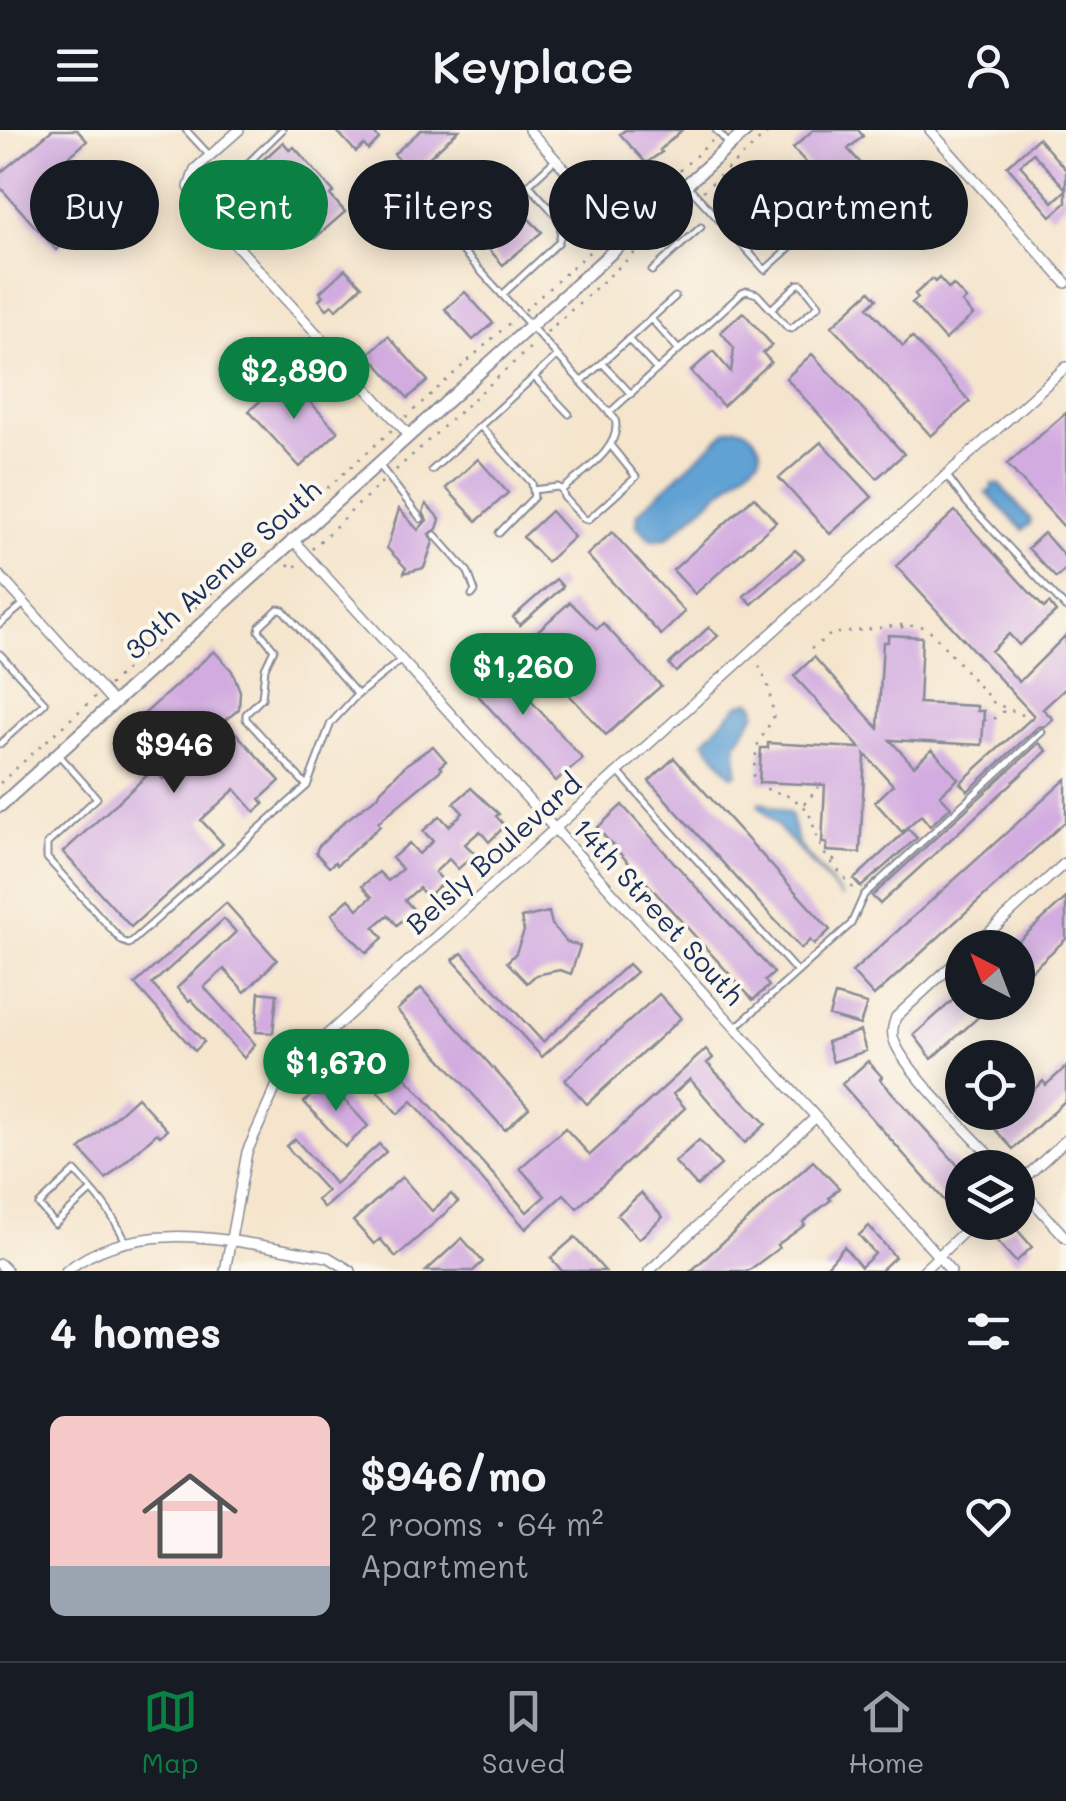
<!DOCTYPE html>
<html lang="en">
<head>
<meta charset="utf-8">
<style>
	body { margin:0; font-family:Mali,sans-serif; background:#20242c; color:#f1f3f6; height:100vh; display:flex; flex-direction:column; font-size:38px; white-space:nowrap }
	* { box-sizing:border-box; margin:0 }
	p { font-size:32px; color:#9ea1a6 }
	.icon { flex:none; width:55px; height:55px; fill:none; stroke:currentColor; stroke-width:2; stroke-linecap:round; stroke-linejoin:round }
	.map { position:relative; height:1141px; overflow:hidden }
	.side { display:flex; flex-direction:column; background:#171b24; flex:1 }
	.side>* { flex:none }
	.guide { position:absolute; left:30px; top:30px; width:1008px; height:90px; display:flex; gap:20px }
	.needle { width:65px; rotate:318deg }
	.buttons { position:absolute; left:945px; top:800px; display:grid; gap:20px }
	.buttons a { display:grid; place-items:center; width:90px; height:90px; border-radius:50%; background:#171b24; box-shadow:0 5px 25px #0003; font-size:50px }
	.price { position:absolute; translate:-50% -85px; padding:0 22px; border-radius:35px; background:#0b8043; color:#fff; font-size:32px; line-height:65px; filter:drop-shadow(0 2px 5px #0008) }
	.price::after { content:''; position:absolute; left:50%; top:60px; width:30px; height:22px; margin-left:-15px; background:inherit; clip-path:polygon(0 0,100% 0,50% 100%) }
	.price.selected { background:#222; color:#fff }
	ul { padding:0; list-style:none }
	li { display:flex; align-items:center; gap:30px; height:250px; padding:0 50px }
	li+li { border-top:2px solid #363941 }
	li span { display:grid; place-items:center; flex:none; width:280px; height:200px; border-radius:15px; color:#555 }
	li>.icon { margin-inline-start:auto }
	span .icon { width:120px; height:120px; fill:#fffc; stroke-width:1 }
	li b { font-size:42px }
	h2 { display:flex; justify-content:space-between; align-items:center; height:120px; padding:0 50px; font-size:42px }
	.tag { padding:0 35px; border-radius:45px; background:#171b24; box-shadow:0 5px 25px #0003; font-size:35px; line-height:90px }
	.tag.selected { background:#0b8043; color:#fff }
	header { display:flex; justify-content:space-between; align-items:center; height:130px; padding:0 50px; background:#171b24; font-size:45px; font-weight:600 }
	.tabs { display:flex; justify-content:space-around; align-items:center; height:140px; border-top:2px solid #363941; background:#171b24; font-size:28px; color:#9ea1a6 }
	.tabs a { display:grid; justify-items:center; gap:5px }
	.tabs .selected { color:#0b8043 }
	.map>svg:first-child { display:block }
	.water { fill:#60a2d4; stroke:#3e6899; stroke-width:2.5 }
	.building { fill:#d2ace0 }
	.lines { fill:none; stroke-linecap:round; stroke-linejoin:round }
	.service-casing { stroke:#888a96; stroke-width:9 }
	.minor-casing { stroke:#888a96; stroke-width:12 }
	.tertiary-casing { stroke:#888a96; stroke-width:15 }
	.path { stroke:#888a96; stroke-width:2.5; stroke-dasharray:2.5 8; stroke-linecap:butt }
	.service { stroke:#fff; stroke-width:5 }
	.minor { stroke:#fff; stroke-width:9 }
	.tertiary { stroke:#fff; stroke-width:11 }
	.labels { text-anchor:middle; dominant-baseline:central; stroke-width:8; stroke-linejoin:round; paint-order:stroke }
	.street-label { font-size:28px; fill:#1b2f5e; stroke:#fbf7ec }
</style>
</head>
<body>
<header><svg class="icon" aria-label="menu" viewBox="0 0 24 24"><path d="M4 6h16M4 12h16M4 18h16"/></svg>Keyplace<svg class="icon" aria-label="person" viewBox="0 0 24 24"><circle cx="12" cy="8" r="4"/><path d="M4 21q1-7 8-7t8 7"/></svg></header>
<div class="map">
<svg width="1066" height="1141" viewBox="0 0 1066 1141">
	<rect width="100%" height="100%" fill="#fbf7ec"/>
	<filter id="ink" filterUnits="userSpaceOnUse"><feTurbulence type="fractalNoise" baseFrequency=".01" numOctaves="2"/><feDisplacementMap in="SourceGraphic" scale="20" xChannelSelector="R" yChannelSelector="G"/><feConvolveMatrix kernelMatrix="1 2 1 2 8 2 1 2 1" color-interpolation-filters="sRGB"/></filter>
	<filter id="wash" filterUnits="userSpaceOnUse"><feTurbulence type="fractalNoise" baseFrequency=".0048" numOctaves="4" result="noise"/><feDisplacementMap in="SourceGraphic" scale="40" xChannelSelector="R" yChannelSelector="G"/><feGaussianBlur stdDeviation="2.25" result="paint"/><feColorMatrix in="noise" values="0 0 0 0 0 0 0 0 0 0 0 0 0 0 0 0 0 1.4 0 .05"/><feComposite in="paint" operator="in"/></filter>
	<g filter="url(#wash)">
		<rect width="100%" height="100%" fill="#f5e5cd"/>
		<path class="water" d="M737 297C750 299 764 315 759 328L667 408 652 410 637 396 638 383 727 300Z
			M992 354 1000 355 1030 389V394L1023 400 986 363 991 361Z
			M750 571 755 576 756 582 736 614 737 644 732 646 704 611 738 575Z
			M760 672 790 684 799 715 843 768 758 675Z"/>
		<g id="blocks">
			<path class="building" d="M52 0H77L87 11 43 50 67 77 59 84 76 103 56 120 0 57V43Z
				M336 0H371L379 9 368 20 364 15 356 22Z
				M421 0H459L412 43 394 24Z
				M625 0H682L660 20 662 22 646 33 620 4Z
				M813 0H858L863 6 848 19 908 86 878 113 793 18Z
				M1038 8 1066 40V59L1033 23 1020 35 1053 72 1066 60V73L1051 86 1007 36Z
				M283 12 290 20 294 17 334 62 330 65 345 82 314 109 299 94 296 96 256 51 259 48 252 40Z
				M775 58 796 81 763 111 742 87Z
				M508 68 542 102 503 135 472 100Z
				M345 139 362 156 336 180 332 175 327 179 319 170 323 166 320 162Z
				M939 148 949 159 953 155 966 169 962 173 973 185 945 210 912 173 918 168 915 164 932 149 935 152Z
				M870 161 877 169 868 177 903 216 912 207 970 272 931 306 832 196Z
				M465 162 493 193 473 210 445 179Z
				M743 182 772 215 763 223 771 232 723 276 691 241 713 221 731 242 734 218 721 202Z
				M388 206 428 251 408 268 368 224Z
				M812 224 904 324 877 348 786 248Z
				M287 247 338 302 300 337 249 281Z
				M1066 283V399L1007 334Z
				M821 312 872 367 830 404 779 348Z
				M478 329 508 363 477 391 446 358Z
				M754 367 776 392 695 464 673 440Z
				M426 374 440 389 437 399 429 404 433 412 424 438 404 443 406 438 387 418 399 379 418 400 427 390 423 382Z
				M551 381 574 407 547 432 523 407Z
				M955 381 1044 478 1049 473 1056 482 1019 515 1009 504 991 521 1019 552 1066 505V558L1043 579 1053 589 1045 596 1038 597 968 661 960 653 1034 586 896 436Z
				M612 402 685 482 661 505 587 425Z
				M1044 403 1066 428V439L1056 448 1028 418Z
				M795 420 804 428 752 474 744 466Z
				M556 449 563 457 520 495 513 487Z
				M570 472 597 499 603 493 661 556 606 605 523 514Z
				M709 497 718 506 676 542 669 534Z
				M888 505 922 507 919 573 977 576V581H984L982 615 890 610 914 636 932 619 958 649 940 665 951 677 930 696 921 685 902 702 875 672 893 655 865 624 860 723 826 721 827 713H822L825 655 759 652 761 618H768V613L860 618 794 546 814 527 878 598 883 512H888Z
				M214 521 232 541 240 561 239 579 225 591 280 651 260 669 264 674 255 682 235 659 201 690 223 714 131 797 63 722 154 639 163 649 181 633 157 606 149 613 133 594Z
				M490 525 583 629 556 651 463 549Z
				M1039 613 1047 621 880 774 872 766Z
				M433 616 446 631 440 636 442 639 383 688 378 693 380 696 337 735 335 732 329 737 316 723 318 717 345 691 378 666 381 660 407 634Z
				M674 628 830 800 814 815 810 810 801 819 649 651Z
				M1066 649V691L874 866 852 842Z
				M471 658 499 684 496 686 505 696 489 712 480 701 465 714 475 724 458 739 449 729 435 742 444 752 427 767 419 758 405 770 414 780 397 795 388 785 374 797 383 808 367 823 340 796 332 784 349 769 358 779 372 767 362 756 379 742 388 751 402 739 392 728 409 713 419 724 433 711 423 701 440 686 449 696 463 683 454 673Z
				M622 675 774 843 765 851 769 856 753 870 597 698Z
				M908 699 917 708 861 757 854 749Z
				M1066 768V809L1018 853V832L1023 827 1013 816Z
				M226 773 277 830 245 862 224 839 204 857 255 914 244 928 191 869 189 871 177 858 236 802 224 789 152 854 204 912 195 921 135 854Z
				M549 782 552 795 567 812 580 816 571 844 560 840 536 845 527 853 507 832 516 823 524 801 521 788Z
				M462 823 543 912 628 834 636 842 542 927 453 830Z
				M421 858 529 978 505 1000 397 880Z
				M259 862 277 864 273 903 256 902Z
				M962 862V872H995L932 929 914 905Z
				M659 864 681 888 587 974 565 950Z
				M835 865 867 874 860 895 829 886Z
				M860 901 866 921 833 932 827 912Z
				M369 907 527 1082 545 1066 520 1038 565 998 590 1025 706 919 713 928 707 933 766 994 745 1013 690 949 673 964 685 978 632 1028 577 1078 564 1064 526 1099 412 971 398 984 348 928Z
				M868 931 882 947 880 949 962 1040V1068L951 1078 842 954Z
				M1066 937V970L1013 1019 992 996 1007 982H1018V974L1043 951 1046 955Z
				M327 951 368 996 345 1017 304 972Z
				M137 967 167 1000 160 1006 157 1003 106 1049 80 1019Z
				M295 1009 335 1054 379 1014 386 1022 324 1078 317 1070 327 1061 286 1016Z
				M699 1010 721 1035 697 1056 675 1032Z
				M813 1031 839 1058 829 1068 831 1070 803 1092 805 1095 777 1115 779 1118 748 1141H691Z
				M402 1047 432 1081 451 1064 458 1072 396 1127 380 1109 374 1114 353 1091Z
				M641 1063 663 1087 639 1109 617 1085Z
				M1013 1095 1032 1117 1016 1132 996 1110Z
				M869 1096 895 1127 880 1141H823L844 1117 861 1137 875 1124 859 1105Z
				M575 1107 605 1141H562L551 1128Z
				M462 1108 483 1132 473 1141H426Z"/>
		</g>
	</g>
	<g filter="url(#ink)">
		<use href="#blocks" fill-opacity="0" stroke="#888a96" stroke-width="2.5"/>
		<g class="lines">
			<defs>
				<path id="service" d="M186 0 210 26
					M716 0 728 13
					M689 57 765 140 807 102
					M714 84 756 46
					M234 113 256 92 258 83 241 63V40L282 0
					M457 115 615 289C623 318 581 343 562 360L564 367 584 389 588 390 636 347 611 316
					M652 141 701 97
					M502 165 558 113C570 88 541 73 529 54L556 29
					M651 189 679 220
					M628 209 657 240
					M602 233 631 264
					M534 247 569 284
					M581 252 675 167
					M609 283 742 163 747 161 757 164 788 198 791 199 819 175 802 154H798L771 179
					M480 296 532 353 534 367 499 403
					M380 336 421 389
					M432 340 557 226
					M947 346 967 373 1066 478
					M533 360 558 357 562 360
					M435 405 468 442 475 461 472 465
					M0 494 25 473
					M0 524 45 573 0 614
					M59 625 97 668 47 714V728L122 811 129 814 307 656 331 593 356 566 401 530
					M619 643 797 842
					M307 656 246 589V584L262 568 265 538 274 519 259 501 260 496 278 479 283 480 358 565
					M735 898 851 794 864 765 1042 602
					M92 1060 55 1094 39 1075 75 1041C97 1065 111 1081 125 1110"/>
				<path id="minor" d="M239 0 195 39 189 57 198 73 408 304
					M529 0 627 108
					M930 0 1066 153
					M292 409 816 987 951 1141
					M0 446 113 572
					M972 818 1066 732
					M962 826 896 887C893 895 891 902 894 910 902 938 978 1012 1002 1038
					M1018 1054 1066 1010
					M1018 1055 1066 1108
					M0 1134 7 1141
					M66 1141C140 1082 243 1114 328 1127L351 1141
					M225 1141 247 1022 276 957 322 909 1066 237
					M649 1141 816 987
					M923 1141 974 1092"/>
				<path id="tertiary" d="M0 676 747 0"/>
			</defs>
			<use href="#service" class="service-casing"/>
			<use href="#minor" class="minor-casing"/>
			<use href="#tertiary" class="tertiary-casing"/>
			<path class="path" d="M703 61 771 0
				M625 90 712 11
				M525 180 608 105
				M547 202 690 73
				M406 287 515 188
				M396 340 534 214
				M312 419 382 352
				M288 434 293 439 300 432
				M902 496V506
				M811 519 831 504 902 495 927 497 994 573 1030 588 1037 597
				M759 536 768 556 774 586 757 616 753 646 761 657 791 667 808 680 822 721 858 764
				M109 555 393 299
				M984 590H993L1004 581
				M0 653 95 567
				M804 674 819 657
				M833 731 840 722"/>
			<use href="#service" class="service"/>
			<use href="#minor" class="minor"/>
			<use href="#tertiary" class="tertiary"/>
		</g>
	</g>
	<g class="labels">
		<g class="street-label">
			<text transform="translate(222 439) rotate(-42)">30th Avenue South</text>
			<text transform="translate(493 723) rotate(-42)">Belsly Boulevard</text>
			<text transform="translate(659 781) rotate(48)">14th Street South</text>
		</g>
	</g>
</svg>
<div class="buttons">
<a><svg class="needle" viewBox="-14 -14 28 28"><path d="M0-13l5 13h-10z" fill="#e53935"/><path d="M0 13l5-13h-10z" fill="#9ea1a6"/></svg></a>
<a><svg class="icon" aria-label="locate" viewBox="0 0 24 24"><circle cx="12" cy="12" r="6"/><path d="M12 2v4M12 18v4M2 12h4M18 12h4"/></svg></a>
<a><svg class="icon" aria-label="layers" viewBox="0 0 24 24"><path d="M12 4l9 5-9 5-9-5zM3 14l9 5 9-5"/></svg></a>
</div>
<b class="price" style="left:294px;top:292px">$2,890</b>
<b class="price" style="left:523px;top:588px">$1,260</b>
<b class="price selected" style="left:174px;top:666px">$946</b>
<b class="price" style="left:336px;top:984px">$1,670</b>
<div class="guide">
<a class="tag">Buy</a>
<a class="tag selected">Rent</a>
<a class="tag">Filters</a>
<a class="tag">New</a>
<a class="tag">Apartment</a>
</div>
</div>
<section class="side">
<h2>4 homes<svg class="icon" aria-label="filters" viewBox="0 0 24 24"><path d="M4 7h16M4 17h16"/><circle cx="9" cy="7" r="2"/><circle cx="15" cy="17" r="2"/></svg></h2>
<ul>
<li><span style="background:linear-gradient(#f6c9c9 75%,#9aa5b1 0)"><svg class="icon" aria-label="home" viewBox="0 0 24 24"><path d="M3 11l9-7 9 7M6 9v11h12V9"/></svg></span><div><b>$946/mo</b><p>2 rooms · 64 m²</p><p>Apartment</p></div><svg class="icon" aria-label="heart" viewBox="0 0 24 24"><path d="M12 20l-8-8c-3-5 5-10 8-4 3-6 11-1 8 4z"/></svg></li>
</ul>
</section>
<nav class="tabs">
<a class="selected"><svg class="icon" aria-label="map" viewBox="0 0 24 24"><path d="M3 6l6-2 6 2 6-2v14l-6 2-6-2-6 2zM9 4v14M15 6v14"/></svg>Map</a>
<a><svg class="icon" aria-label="saved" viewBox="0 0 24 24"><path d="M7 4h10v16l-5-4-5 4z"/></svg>Saved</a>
<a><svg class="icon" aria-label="home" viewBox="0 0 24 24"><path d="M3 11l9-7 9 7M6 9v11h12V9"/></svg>Home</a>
</nav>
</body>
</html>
